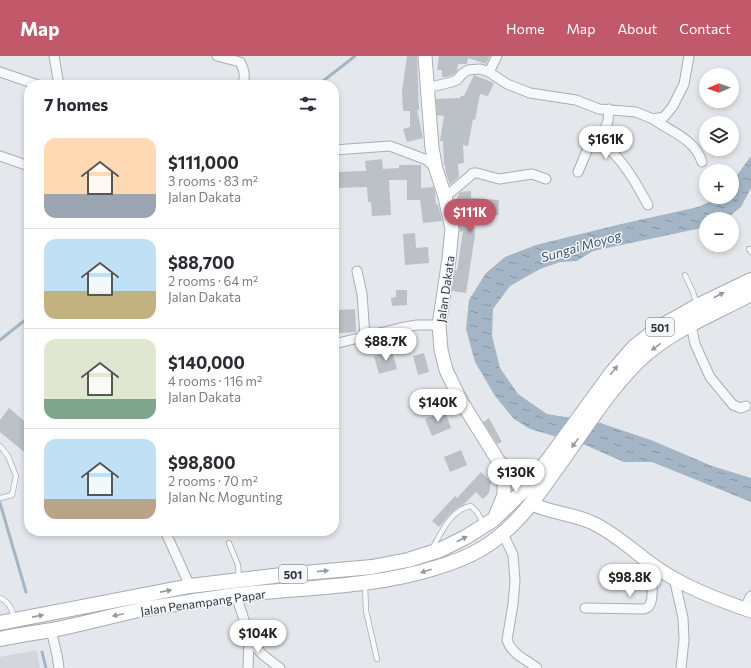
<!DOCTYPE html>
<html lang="en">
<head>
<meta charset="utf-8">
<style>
	body { margin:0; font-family:Commissioner,sans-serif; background:#f2f2f3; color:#2b2b33; height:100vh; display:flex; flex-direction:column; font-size:15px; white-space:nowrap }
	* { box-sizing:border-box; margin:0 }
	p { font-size:13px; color:#7c7c81 }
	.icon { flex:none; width:22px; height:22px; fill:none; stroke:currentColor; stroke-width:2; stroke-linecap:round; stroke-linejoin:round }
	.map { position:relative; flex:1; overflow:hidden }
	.details { position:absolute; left:24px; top:24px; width:315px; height:456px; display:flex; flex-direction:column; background:#fff; border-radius:16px; box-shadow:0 2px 6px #0003 }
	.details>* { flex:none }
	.needle { width:26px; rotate:268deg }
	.tools { position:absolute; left:699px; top:12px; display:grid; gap:8px }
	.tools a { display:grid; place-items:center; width:40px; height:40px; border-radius:50%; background:#fff; box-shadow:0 2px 6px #0003; font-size:20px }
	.price { position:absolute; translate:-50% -34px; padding:0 9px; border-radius:14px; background:#fff; color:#222; font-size:13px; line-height:26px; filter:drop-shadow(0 1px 2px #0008) }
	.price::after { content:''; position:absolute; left:50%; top:24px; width:12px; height:9px; margin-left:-6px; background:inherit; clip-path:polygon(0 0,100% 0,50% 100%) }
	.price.on { background:#c1596a; color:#fff }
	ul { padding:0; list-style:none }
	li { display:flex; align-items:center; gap:12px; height:100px; padding:0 20px }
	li+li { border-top:1px solid #e1e1e2 }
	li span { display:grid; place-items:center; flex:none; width:112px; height:80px; border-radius:12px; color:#555 }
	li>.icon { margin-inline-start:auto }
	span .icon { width:48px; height:48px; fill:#fffc; stroke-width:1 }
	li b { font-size:17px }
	h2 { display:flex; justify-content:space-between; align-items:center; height:48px; padding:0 20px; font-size:17px }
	header { display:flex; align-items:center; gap:24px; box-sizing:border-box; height:56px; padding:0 20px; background:#c1596a; color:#fff }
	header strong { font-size:19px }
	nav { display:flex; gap:22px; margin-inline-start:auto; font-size:14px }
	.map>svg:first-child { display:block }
	.built { fill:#d3d6dc }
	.water { fill:url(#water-ripples) }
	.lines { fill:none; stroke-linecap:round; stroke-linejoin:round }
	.stream { stroke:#a4b5c6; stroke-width:3 }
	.building { fill:#bcc0c7 }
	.lane-casing { stroke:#aaaeb5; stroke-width:6 }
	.street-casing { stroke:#aaaeb5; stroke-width:11 }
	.secondary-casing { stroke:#aaaeb5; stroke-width:15 }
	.primary-casing { stroke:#a5acb5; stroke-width:16 }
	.lane { stroke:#f7f8f9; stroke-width:4.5 }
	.street { stroke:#f7f8f9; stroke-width:9 }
	.secondary { stroke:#fff; stroke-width:13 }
	.primary { stroke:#fff; stroke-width:14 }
	.oneway { fill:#969aa0 }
	.labels { text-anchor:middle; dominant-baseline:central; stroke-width:3; stroke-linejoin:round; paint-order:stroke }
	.shield { fill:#f4f6f8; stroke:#696f78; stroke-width:1 }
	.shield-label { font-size:11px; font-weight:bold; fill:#2e3541 }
	.street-label { font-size:12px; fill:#2e3541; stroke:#f4f6f8 }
	.water-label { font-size:13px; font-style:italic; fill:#3c5571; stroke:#f4f6f8 }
</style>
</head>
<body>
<header>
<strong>Map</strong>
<nav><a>Home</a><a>Map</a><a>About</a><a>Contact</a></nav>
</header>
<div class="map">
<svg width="751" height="612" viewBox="0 0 751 612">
	<defs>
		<pattern id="water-ripples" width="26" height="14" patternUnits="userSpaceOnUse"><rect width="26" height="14" fill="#a4b5c6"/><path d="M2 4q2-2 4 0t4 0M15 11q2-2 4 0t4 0" fill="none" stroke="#8694a2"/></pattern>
	</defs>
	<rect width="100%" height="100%" fill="#e4e7eb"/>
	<path class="built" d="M37 594 40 612H0V601Z"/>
	<path class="water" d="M751 100V132L741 151 726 163H706V171L593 195 577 205 560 206 540 213 510 230 493 253 492 280 500 312 518 338 547 358 600 367 651 384 712 410 751 422V446L652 406H624L585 389 530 373 514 363 495 340 475 306 466 273 469 244 486 217 505 201 536 189 617 169 698 151 720 141H732V126Z"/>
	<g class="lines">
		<path class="stream" d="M318 29 355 0
			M0 284 29 261
			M0 447 26 536
			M42 596 46 612"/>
	</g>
	<path class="building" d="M407 0H417L419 54H417L423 82 407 86 403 73 410 71V55H403L402 35Z
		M439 0H490L486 8 468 2 467 8H458L457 15 453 19 446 21H442V14H437Z
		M474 19 494 27 488 40 480 38 475 64 473 63 468 90 463 89 464 107 458 108 459 121 450 129 446 117 445 109H444L443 85H440L444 60 437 59 436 43 460 42 461 40H464Z
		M382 103 383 113 399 112V109H421V132L434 131 435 137 436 148H438L442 165 423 167 420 144H407V124H389L391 159 372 160 371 146H368L367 131 334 132V116L366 115 365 105Z
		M471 135V142L499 144 498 159 481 158 482 169H474L475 179 466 237 452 235 455 214 457 215 463 175 460 176 457 160V142L460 136Z
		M415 177 416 192 428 191 429 207 405 209 403 178Z
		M396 234H407V249L392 250 391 242 396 241Z
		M355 253 356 276 339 277V271H336V260L339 259V254Z
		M392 295 397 313 379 318 374 300Z
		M424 297 429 316 418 319 413 300Z
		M9 352 29 369V400L0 376V364Z
		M445 355 451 372 432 380 425 363Z
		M489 362 502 386 497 388 483 366Z
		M461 394 467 409 450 416 444 401Z
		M481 416 491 426 489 437 483 443 476 436 464 448 456 453 450 458 439 471 432 465 455 440 457 442Z"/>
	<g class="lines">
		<defs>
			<path id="lane" d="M749 193 751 196
				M685 219 693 236 697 249
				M0 390 8 400 16 420 12 439 0 442
				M229 487 238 509 239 522
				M432 493C441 477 451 453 471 450L477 456 484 468
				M365 529 366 555 377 603
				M0 542C9 545 12 554 15 563"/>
			<path id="street" d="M54 0 59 29
				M217 0 240 6C245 15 245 20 243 29
				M0 16 38 29
				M489 16 497 0
				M426 32 452 26 457 24 462 18 468 14 480 13 489 16 507 28 530 37 576 44 599 53 636 56 653 63 664 61 673 50 684 28 689 0
				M609 53 608 65 600 85C622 102 635 125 648 149
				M653 63C671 76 695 83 702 106
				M334 94 390 90 427 104 436 113
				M0 100 29 110
				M578 116 589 90 600 85
				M445 141 469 121 473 117H477L499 123 532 118 546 123
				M357 215 362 238 365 280
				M691 268 695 288 710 321 733 349 741 352 746 350
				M334 288 400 272 417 269H439
				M165 475 190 530
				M503 478 513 499 515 525 513 548 507 584C512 599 526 603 537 612
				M674 522 683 562 684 584 681 612
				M236 539 247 573 249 584 263 599 280 612
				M585 552 644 553C646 552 648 552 649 550 655 543 651 517 650 508
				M744 553 751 540
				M51 574 57 599 59 612
				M248 612 249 584"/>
			<path id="secondary" d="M425 0 432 92 436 113 445 141 452 173 449 203 439 269 441 294 446 314 461 345 499 406 504 424V439L494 463
				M499 406 512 415 534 420
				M532 448C551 457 574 458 593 467 614 477 631 493 650 507 679 529 716 543 751 555"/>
			<path id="primary" d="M0 567 190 530 282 519 372 511 408 504 440 494 466 481 493 464 523 435 551 400 613 315 634 291 658 272 697 250 751 224
				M0 583C17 579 34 577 52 574 83 568 114 559 145 553 175 548 206 543 236 539 302 531 371 532 435 512 452 507 468 501 483 492 515 472 533 446 554 416 581 379 611 329 645 299 676 272 716 257 751 238"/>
		</defs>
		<use href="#lane" class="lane-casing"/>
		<use href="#street" class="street-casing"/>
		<use href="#secondary" class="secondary-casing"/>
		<use href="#primary" class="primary-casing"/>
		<use href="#lane" class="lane"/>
		<use href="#street" class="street"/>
		<use href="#secondary" class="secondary"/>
		<use href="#primary" class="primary"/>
	</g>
	<defs><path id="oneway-solid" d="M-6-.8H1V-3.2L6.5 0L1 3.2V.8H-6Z"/></defs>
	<g class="oneway">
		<use href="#oneway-solid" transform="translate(719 239) rotate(-27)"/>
		<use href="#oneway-solid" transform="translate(656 291) rotate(144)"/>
		<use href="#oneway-solid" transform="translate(614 314) rotate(-51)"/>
		<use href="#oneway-solid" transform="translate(575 387) rotate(125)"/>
		<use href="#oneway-solid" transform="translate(462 483) rotate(-27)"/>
		<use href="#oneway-solid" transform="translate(323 515) rotate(-5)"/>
		<use href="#oneway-solid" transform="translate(426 515) rotate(163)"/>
		<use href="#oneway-solid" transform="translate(166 535) rotate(-11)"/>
		<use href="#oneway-solid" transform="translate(118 559) rotate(168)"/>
		<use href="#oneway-solid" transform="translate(38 560) rotate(-11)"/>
	</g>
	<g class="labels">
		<g class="shield">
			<rect x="646" y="262" width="28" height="18" rx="3"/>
			<rect x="279" y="509" width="28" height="18" rx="3"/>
		</g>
		<g class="shield-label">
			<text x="660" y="271">501</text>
			<text x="293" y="518">501</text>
		</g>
		<g class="street-label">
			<text transform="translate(445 233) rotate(-82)">Jalan Dakata</text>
			<text transform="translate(203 546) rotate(-8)">Jalan Penampang Papar</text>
		</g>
		<g class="water-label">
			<text transform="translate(581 190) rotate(-16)">Sungai Moyog</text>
		</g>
	</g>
</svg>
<div class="tools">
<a><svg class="needle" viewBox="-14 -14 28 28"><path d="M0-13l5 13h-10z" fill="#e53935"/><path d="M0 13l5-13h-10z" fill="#7c7c81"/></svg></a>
<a><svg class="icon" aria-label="layers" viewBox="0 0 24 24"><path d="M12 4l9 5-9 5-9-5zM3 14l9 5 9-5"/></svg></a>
<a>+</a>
<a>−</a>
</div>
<b class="price" style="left:606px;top:104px">$161K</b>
<b class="price on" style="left:470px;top:177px">$111K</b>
<b class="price" style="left:386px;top:306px">$88.7K</b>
<b class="price" style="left:438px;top:367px">$140K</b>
<b class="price" style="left:516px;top:437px">$130K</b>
<b class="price" style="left:630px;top:542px">$98.8K</b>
<b class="price" style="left:258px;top:598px">$104K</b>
<section class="details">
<h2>7 homes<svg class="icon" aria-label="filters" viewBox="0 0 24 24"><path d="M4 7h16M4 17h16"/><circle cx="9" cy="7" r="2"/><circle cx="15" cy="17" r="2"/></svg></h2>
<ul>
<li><span style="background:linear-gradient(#ffd9b3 70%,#9aa5b1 0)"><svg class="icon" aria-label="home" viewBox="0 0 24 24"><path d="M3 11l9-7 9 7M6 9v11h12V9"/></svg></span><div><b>$111,000</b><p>3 rooms · 83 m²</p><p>Jalan Dakata</p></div></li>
<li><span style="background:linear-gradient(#bfe0f5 65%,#c2b280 0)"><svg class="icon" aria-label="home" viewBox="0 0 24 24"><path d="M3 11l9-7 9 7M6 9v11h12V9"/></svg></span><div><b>$88,700</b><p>2 rooms · 64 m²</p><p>Jalan Dakata</p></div></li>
<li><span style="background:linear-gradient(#dfe7d0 75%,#7fa58c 0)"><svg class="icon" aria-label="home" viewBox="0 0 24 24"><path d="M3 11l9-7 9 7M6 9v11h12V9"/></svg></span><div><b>$140,000</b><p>4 rooms · 116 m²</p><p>Jalan Dakata</p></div></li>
<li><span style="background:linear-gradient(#bfe0f5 75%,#b9a48a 0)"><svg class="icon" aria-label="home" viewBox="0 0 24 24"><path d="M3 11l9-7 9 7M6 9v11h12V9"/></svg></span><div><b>$98,800</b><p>2 rooms · 70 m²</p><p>Jalan Nc Mogunting</p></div></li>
</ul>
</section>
</div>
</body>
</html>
